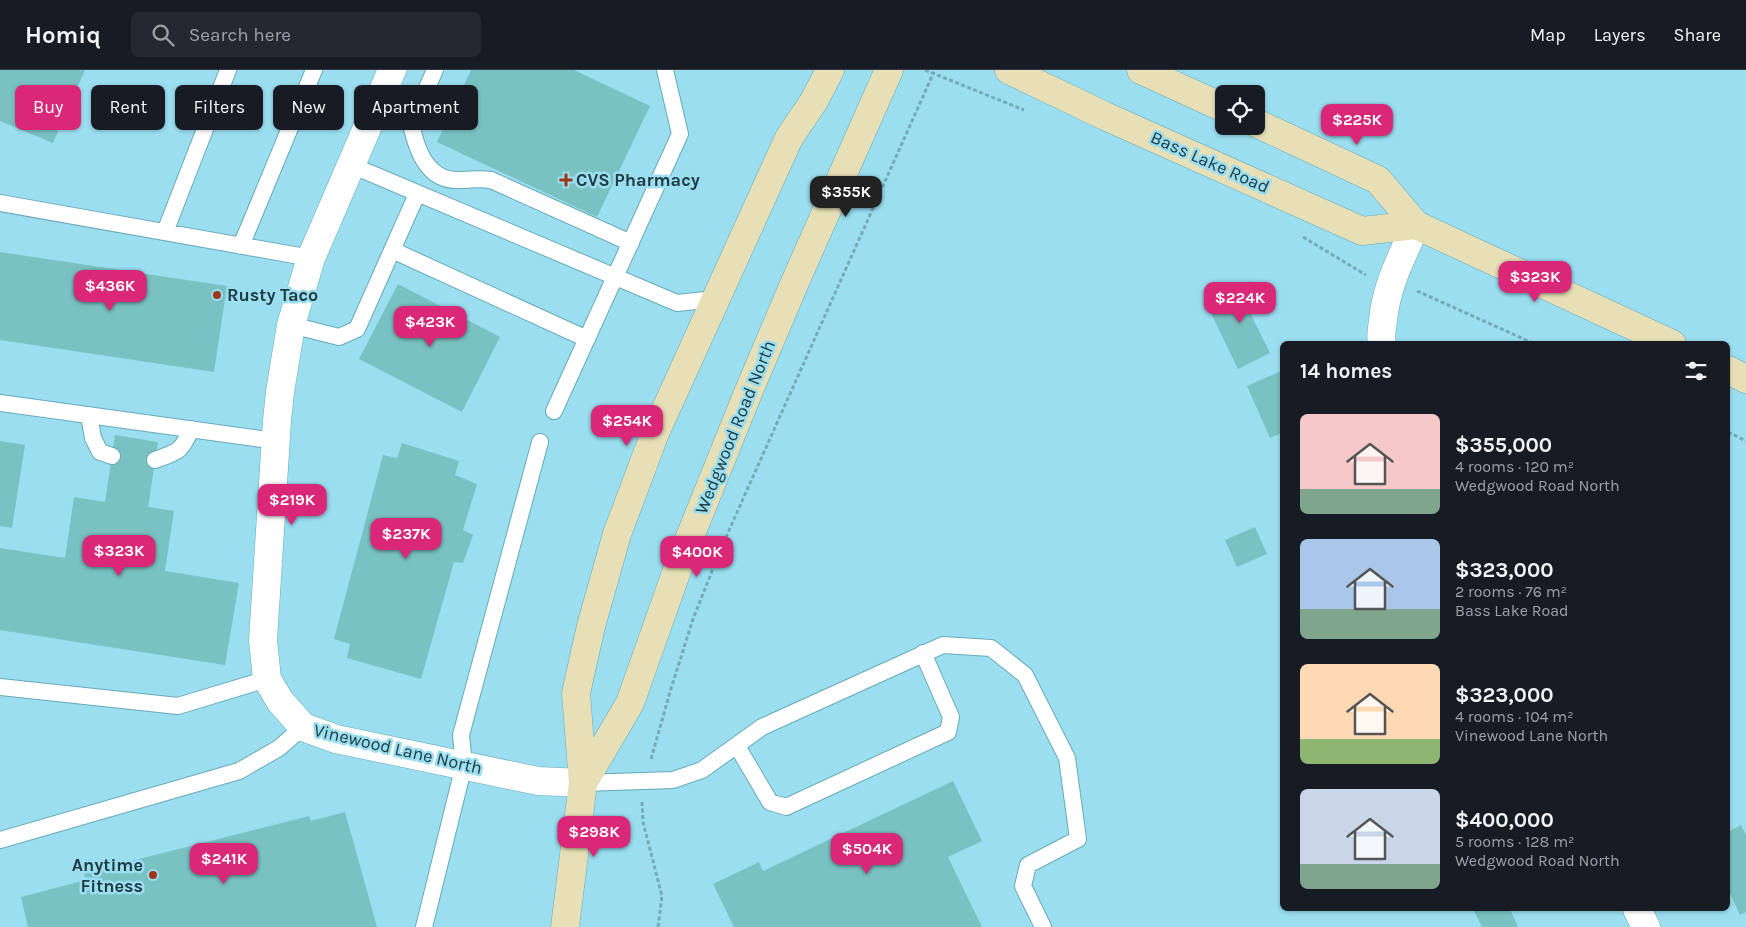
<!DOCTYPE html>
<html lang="en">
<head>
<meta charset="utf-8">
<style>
	body { margin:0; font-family:Karla,sans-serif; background:#242831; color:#f1f3f6; height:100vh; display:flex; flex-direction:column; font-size:19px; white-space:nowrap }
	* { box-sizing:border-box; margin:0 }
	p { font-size:16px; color:#9ea1a6 }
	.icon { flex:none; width:28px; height:28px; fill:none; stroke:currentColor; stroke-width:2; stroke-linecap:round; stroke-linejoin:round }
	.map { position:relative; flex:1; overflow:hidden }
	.panel { position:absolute; left:1280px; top:271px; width:450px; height:570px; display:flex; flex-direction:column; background:#171b24; border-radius:8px; box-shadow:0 1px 4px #0004 }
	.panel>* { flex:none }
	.guide { position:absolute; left:15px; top:15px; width:475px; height:45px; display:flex; gap:10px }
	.fabs { position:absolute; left:1215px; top:15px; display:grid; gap:10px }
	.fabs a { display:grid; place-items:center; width:50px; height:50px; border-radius:8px; background:#171b24; box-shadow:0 1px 4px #0004; font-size:25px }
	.price { position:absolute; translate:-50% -42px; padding:0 11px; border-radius:10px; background:#db2777; color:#fff; font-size:16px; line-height:32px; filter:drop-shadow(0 1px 2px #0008) }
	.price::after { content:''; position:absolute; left:50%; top:30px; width:15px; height:11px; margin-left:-8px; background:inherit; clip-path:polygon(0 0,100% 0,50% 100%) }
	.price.active { background:#222; color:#fff }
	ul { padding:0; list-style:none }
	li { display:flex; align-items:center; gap:15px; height:125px; padding:0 20px }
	li span { display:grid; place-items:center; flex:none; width:140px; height:100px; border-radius:8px; color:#555 }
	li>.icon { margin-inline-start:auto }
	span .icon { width:60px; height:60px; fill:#fffc; stroke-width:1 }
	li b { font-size:21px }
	h2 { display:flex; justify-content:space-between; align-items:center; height:60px; padding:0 20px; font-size:21px }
	.pill { padding:0 18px; border-radius:8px; background:#171b24; box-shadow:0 1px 4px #0004; font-size:18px; line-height:45px }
	.pill.active { background:#db2777; color:#fff }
	header { display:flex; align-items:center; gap:30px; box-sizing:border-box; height:70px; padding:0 25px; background:#171b24; border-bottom:1px solid #363941 }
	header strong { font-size:24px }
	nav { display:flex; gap:28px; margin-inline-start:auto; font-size:18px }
	.search { width:350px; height:45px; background:#242831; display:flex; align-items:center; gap:12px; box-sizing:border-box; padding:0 18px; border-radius:8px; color:#9ea1a6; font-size:19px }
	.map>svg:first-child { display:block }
	.building { fill:#7ac2c2 }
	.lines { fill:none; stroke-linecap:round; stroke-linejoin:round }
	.lane-casing { stroke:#67aaba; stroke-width:18 }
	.street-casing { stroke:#67aaba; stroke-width:29 }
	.secondary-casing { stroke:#67aaba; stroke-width:29 }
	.path { stroke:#74abb9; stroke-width:3; stroke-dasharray:4 2.5; stroke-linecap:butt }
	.lane { stroke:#fff; stroke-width:16 }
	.street { stroke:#fff; stroke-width:28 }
	.secondary { stroke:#e7dfb6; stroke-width:28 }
	.poi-dot { fill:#9e361a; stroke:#9adef0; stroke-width:2 }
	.labels { text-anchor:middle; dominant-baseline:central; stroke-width:5; stroke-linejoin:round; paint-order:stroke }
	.street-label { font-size:18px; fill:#203c43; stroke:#9adef0 }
	.poi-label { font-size:18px; font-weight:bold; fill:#203c43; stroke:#9adef0; text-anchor:start }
</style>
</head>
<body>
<header>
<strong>Homiq</strong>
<div class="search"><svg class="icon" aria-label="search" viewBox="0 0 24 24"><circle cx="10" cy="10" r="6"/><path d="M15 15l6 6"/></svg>Search here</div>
<nav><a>Map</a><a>Layers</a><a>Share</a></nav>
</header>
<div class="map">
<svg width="1746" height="857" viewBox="0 0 1746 857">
	<rect width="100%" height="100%" fill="#9adef0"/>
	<path class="building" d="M0 0H85L53 73 0 51Z
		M471 0H574L650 36 597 147 437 72Z
		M0 182 227 216 214 302 0 270Z
		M1250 211 1264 239 1251 245 1270 283 1238 299 1206 233Z
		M398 214 500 267 462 342 359 289Z
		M1281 301 1282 304V363L1270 368 1247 316Z
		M115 365 158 372 148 437 174 441 165 501 239 513 225 595 0 560V478L65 488 74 427 105 432Z
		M0 371 25 375 12 458 0 456Z
		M402 373 459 391 455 405 477 414 463 460 473 465 463 493 454 492 421 609 347 588 350 574 334 569 383 385 397 388Z
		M1255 457 1267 484 1237 497 1225 470Z
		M953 711 982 771 948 787 982 857H734L713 814 759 792 763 801Z
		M345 742 377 857H28L21 827 86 810 84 803 309 746 311 751Z
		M1741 755 1746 765V842L1740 845 1728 819V762Z
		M1473 839H1510L1518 857H1482Z"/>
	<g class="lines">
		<defs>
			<path id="lane" d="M375 39 411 53 435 0
				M411 53C416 79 427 112 460 110 472 110 478 108 491 110L631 173
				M351 95 677 233 715 229
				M0 133 311 188
				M165 162 228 0
				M241 176 314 0
				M392 180 587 269
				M291 255 339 267 357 259 417 124
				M0 333 276 371
				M554 341 680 64 665 0
				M89 345 93 368 100 382 112 386
				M155 390C178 382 182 381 191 359
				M0 617 178 636 267 609
				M737 676 770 732 786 737 948 662 951 647 923 583
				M583 713 673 710 702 700 762 657 943 575 991 578 1025 605 1067 688 1078 769 1028 795 1023 816 1043 857
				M0 770 239 701 279 678 303 657
				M424 857 464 695 461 665 540 372"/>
			<path id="street" d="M392 0 311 188 291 255 280 322 277 351 263 570 267 609 280 631 303 657 336 669 538 711 583 713
				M1382 274C1380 266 1382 258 1383 251 1386 216 1402 186 1416 155
				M1637 839 1646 857"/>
			<path id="secondary" d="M1009 0 1105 46 1362 161 1416 155
				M1141 0 1224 38
				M1256 53 1378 110 1416 155 1672 274
				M1728 300 1746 309
				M583 713 630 633 681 489 748 323 795 212 889 0
				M565 857 583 713 576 623 591 556 617 464 655 363 789 68 814 31 830 0"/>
		</defs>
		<use href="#lane" class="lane-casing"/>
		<use href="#street" class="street-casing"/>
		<use href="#secondary" class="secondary-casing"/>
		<path class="path" d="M925 0 1024 40
			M1303 167 1366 205
			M1417 221 1535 274
			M1728 362 1746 371
			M651 689 670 622 693 549 722 476 933 4
			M642 732 643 752 662 826 658 857"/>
		<use href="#lane" class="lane"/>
		<use href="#street" class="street"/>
		<use href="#secondary" class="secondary"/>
	</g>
	<g class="poi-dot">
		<path d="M563.5 102.5h5v5h5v5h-5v5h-5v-5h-5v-5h5z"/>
		<circle cx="217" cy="225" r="5"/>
		<circle cx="153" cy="805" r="5"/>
	</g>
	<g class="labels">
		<g class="street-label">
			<text transform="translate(1210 92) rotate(24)">Bass Lake Road</text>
			<text transform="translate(735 357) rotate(-68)">Wedgwood Road North</text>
			<text transform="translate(398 679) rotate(13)">Vinewood Lane North</text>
		</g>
		<g class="poi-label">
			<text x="576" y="110">CVS Pharmacy</text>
			<text x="227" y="225">Rusty Taco</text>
			<text x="143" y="795" text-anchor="end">Anytime<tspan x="143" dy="21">Fitness</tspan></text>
		</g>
	</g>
</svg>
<div class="fabs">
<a><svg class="icon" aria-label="locate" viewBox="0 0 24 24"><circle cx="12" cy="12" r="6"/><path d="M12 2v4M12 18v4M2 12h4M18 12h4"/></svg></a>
</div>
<b class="price" style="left:1357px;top:76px">$225K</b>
<b class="price active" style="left:846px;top:148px">$355K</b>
<b class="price" style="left:1535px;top:233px">$323K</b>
<b class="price" style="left:110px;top:242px">$436K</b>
<b class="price" style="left:1240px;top:254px">$224K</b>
<b class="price" style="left:430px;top:278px">$423K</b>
<b class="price" style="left:627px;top:377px">$254K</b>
<b class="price" style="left:292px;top:456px">$219K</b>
<b class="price" style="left:406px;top:490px">$237K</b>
<b class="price" style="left:119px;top:507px">$323K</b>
<b class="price" style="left:697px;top:508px">$400K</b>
<b class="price" style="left:594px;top:788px">$298K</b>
<b class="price" style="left:867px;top:805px">$504K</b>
<b class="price" style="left:224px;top:815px">$241K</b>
<div class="guide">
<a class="pill active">Buy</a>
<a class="pill">Rent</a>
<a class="pill">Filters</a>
<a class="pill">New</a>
<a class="pill">Apartment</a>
</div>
<section class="panel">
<h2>14 homes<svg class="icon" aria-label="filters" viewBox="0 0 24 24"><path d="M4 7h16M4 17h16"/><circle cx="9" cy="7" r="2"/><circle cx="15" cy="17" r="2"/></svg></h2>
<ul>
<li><span style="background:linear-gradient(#f6c9c9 75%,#7fa58c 0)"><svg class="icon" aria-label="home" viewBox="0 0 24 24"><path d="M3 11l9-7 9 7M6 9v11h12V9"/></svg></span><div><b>$355,000</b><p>4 rooms · 120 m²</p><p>Wedgwood Road North</p></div></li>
<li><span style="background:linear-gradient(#a9c7e8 70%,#7fa58c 0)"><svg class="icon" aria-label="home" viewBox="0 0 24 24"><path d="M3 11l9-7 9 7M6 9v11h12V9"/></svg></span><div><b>$323,000</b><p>2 rooms · 76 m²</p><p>Bass Lake Road</p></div></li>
<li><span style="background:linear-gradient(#ffd9b3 75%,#8fb573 0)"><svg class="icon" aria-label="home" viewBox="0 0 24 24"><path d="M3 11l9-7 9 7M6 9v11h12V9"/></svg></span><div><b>$323,000</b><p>4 rooms · 104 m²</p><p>Vinewood Lane North</p></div></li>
<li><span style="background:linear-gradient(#c9d6e8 75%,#7fa58c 0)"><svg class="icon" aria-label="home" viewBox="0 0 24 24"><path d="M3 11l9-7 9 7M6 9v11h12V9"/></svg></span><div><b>$400,000</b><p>5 rooms · 128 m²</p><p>Wedgwood Road North</p></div></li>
</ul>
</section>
</div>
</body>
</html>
